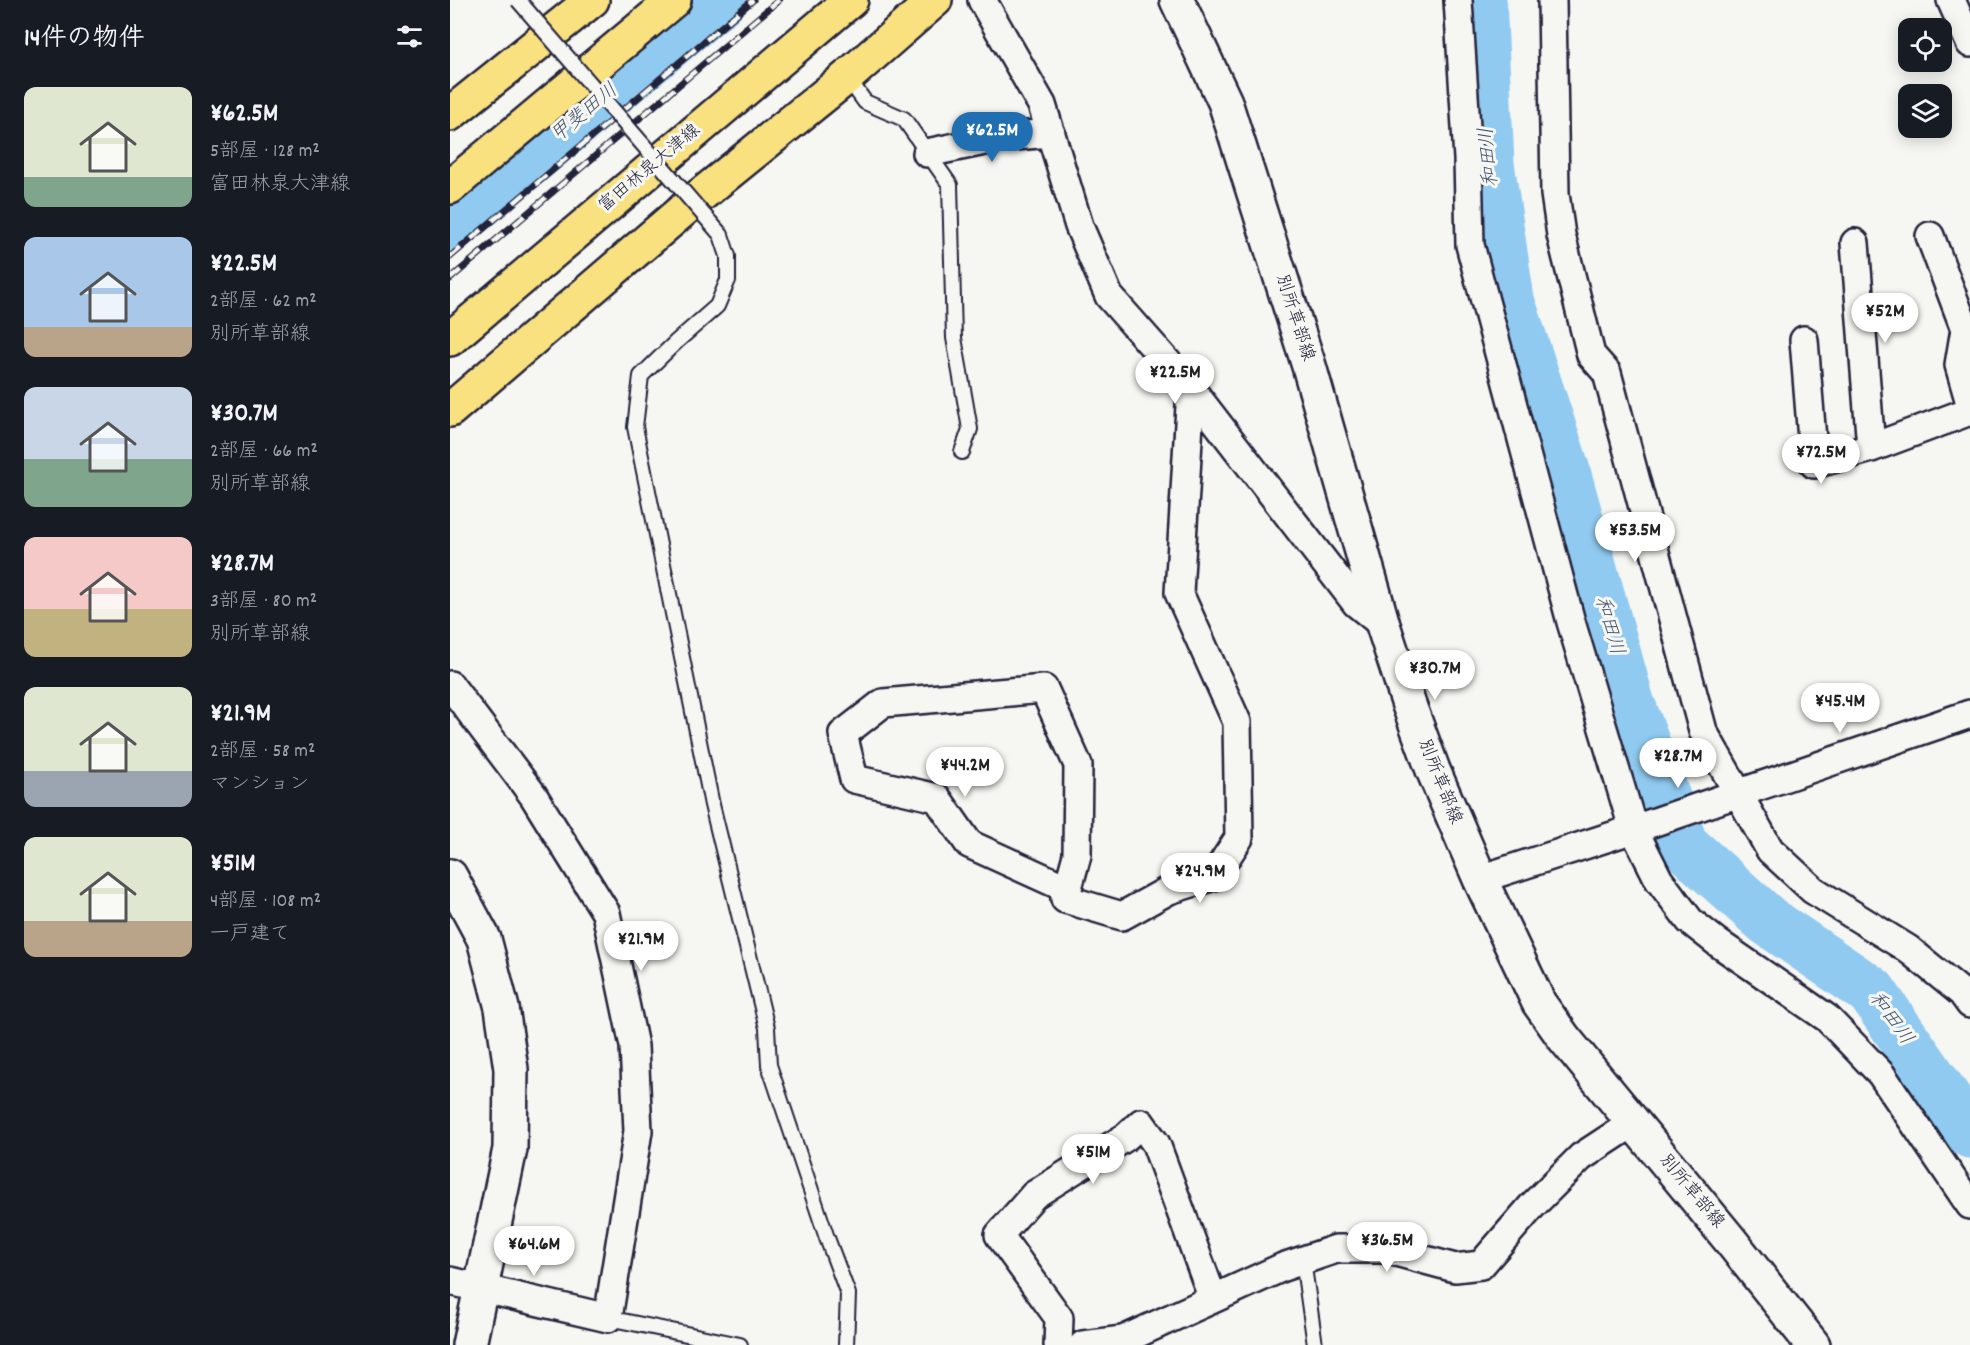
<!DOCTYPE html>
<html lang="ja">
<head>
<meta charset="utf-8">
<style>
	body { margin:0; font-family:Dekko,"Klee One",sans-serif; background:#20242c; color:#f1f3f6; height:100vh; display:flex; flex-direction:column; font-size:22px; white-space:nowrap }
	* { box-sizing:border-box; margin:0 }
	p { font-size:20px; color:#9ea1a6 }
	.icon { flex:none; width:33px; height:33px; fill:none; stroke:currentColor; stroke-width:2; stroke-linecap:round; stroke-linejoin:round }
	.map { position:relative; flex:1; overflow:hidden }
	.details { display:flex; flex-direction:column; background:#171b24; width:450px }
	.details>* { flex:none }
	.controls { position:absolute; left:1448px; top:18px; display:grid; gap:12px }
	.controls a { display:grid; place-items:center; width:54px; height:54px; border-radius:12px; background:#171b24; box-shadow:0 3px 15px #0003; font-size:30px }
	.price { position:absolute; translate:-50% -51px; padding:0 14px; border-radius:21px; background:#fff; color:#222; font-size:20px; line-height:39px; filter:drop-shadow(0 2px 3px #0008) }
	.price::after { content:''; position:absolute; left:50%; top:36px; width:18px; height:14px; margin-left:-9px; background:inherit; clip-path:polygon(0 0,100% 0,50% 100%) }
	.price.on { background:#1f6fb2; color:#fff }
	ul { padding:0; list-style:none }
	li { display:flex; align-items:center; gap:18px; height:150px; padding:0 24px }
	li span { display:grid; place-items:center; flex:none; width:168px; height:120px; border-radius:12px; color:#555 }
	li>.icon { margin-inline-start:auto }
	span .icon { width:72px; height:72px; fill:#fffc; stroke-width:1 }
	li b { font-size:26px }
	h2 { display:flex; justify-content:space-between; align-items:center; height:72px; padding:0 24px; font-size:26px }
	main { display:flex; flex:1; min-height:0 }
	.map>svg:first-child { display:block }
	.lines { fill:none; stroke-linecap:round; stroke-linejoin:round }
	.river { stroke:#90caf0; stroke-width:51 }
	.lane-casing { stroke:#22223b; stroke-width:18 }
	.street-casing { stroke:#22223b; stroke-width:32 }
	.secondary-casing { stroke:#22223b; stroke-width:38 }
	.primary-casing { stroke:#22223b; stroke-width:38 }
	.lane { stroke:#f6f6f2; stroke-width:14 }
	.street { stroke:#f6f6f2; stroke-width:27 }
	.secondary { stroke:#f6f6f2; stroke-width:33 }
	.primary { stroke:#fae180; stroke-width:33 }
	.rail-casing { stroke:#22223b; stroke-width:7 }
	.rail { stroke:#f6f6f2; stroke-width:4.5; stroke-dasharray:14; stroke-linecap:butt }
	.lane-bridge-casing { stroke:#22223b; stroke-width:18; stroke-linecap:butt }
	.lane-bridge { stroke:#f6f6f2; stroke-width:14 }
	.labels { text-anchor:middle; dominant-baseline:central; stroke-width:6; stroke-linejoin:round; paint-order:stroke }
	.street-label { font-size:18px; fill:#22223b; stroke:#f6f6f2 }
	.water-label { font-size:20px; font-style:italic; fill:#435471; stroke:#f6f6f2 }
</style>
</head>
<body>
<main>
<section class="details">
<h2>14件の物件<svg class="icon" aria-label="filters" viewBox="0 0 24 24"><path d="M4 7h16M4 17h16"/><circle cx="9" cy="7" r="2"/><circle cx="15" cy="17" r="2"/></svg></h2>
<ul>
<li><span style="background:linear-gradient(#dfe7d0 75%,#7fa58c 0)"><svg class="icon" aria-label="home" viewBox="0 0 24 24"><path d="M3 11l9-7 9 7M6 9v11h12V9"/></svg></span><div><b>¥62.5M</b><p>5部屋 · 128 m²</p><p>富田林泉大津線</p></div></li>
<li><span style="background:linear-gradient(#a9c7e8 75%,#b9a48a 0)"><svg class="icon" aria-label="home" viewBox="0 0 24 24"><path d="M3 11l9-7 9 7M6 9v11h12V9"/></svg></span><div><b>¥22.5M</b><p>2部屋 · 62 m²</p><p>別所草部線</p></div></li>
<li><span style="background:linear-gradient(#c9d6e8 60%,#7fa58c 0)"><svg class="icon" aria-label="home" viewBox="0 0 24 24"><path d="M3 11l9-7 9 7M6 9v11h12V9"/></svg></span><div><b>¥30.7M</b><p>2部屋 · 66 m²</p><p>別所草部線</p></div></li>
<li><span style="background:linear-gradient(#f6c9c9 60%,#c2b280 0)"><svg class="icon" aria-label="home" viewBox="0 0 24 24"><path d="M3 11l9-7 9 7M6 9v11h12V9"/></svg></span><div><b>¥28.7M</b><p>3部屋 · 80 m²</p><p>別所草部線</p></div></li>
<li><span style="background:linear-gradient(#dfe7d0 70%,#9aa5b1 0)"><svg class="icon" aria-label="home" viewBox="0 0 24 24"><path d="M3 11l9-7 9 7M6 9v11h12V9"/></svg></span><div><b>¥21.9M</b><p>2部屋 · 58 m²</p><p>マンション</p></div></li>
<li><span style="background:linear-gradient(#dfe7d0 70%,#b9a48a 0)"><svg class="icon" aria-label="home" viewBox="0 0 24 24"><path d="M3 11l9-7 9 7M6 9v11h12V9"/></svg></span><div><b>¥51M</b><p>4部屋 · 108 m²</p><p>一戸建て</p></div></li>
</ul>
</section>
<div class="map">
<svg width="1520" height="1345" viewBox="0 0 1520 1345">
	<rect width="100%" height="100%" fill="#f6f6f2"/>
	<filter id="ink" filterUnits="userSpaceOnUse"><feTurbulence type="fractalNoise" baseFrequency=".0167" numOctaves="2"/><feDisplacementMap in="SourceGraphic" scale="12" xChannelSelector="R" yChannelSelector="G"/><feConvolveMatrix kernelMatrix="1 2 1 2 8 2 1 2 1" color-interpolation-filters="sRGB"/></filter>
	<g filter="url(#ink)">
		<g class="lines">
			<path class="river" d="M1031 0 1039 164 1059 300 1114 468 1179 702 1233 845 1318 921 1421 991 1520 1133
				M0 228 271 0"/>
			<defs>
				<path id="lane" d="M397 77 415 102 454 119 500 185 504 338 520 429 512 452
					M278 280 267 306 226 342 191 376 185 427 262 805 317 1028 319 1065 377 1238 398 1294 396 1345
					M853 1260 865 1345
					M158 1318 290 1345"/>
				<path id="street" d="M532 0 592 105 629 226 659 296 741 389 906 603 933 625
					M1008 0 1018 159 1020 245 1121 622 1183 828 1209 880 1240 921 1268 943 1377 1018 1431 1074 1520 1205
					M1102 0 1105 194 1111 235 1141 355 1157 373 1253 731 1320 850 1363 890 1458 949 1512 993 1520 1004
					M1501 0 1520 43
					M477 153 554 137 601 133
					M1480 236 1515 329 1509 365 1520 403
					M1405 243 1421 448
					M1354 340 1364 464 1421 448 1520 411
					M0 685 83 795 156 913 184 1046 188 1131 158 1318 0 1281
					M1030 879 1196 825 1520 714
					M618 889 519 844 487 798 404 779 393 734 433 703 594 689 628 765 627 855 615 899 672 916 719 890 764 876 789 838 787 722 729 593 741 389
					M608 1345 609 1318 549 1235 584 1195 676 1137 691 1123 706 1144 763 1299
					M633 1345 673 1340 833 1267 886 1249H935L1005 1268 1031 1265 1082 1206 1131 1157 1183 1123"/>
				<path id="secondary" d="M727 0 775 102 859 366 933 625 959 705 983 770 1030 879 1089 1003 1114 1038 1280 1240 1363 1345
					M0 876 34 939 52 1008 61 1069 60 1149 19 1345"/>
				<path id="primary" d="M0 114 142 0
					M0 187 224 0
					M0 339 401 0
					M0 410 246 199 397 77 485 0"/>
			</defs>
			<use href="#lane" class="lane-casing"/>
			<use href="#street" class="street-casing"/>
			<use href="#secondary" class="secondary-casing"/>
			<use href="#primary" class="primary-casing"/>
			<use href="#lane" class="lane"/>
			<use href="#street" class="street"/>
			<use href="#secondary" class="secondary"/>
			<use href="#primary" class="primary"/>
			<defs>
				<path id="rail" d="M0 257 303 0
					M0 279 329 0"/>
			</defs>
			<use href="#rail" class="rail-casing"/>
			<use href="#rail" class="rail"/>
			<defs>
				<path id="lane-bridge" d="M68 0 271 235 278 256V280"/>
			</defs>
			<use href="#lane-bridge" class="lane-bridge-casing"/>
			<use href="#lane-bridge" class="lane-bridge"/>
		</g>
	</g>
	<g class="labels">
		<g class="street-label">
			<text transform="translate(200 169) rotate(-40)">富田林泉大津線</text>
			<text transform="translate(844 318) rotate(72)">別所草部線</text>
			<text transform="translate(989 782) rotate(68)">別所草部線</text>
			<text transform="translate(1241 1192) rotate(50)">別所草部線</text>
		</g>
		<g class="water-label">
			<text transform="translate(135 114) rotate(-40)">甲斐田川</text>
			<text transform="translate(1040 157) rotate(-95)">和田川</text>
			<text transform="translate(1158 626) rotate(74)">和田川</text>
			<text transform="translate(1440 1019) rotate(54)">和田川</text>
		</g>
	</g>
</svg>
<div class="controls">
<a><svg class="icon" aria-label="locate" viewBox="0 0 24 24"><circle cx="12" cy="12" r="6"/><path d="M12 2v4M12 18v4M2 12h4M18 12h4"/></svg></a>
<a><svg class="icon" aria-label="layers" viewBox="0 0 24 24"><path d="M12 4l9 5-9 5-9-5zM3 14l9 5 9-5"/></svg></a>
</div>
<b class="price on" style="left:542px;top:163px">¥62.5M</b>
<b class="price" style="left:1435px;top:344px">¥52M</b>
<b class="price" style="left:725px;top:405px">¥22.5M</b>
<b class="price" style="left:1371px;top:485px">¥72.5M</b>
<b class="price" style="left:1185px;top:563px">¥53.5M</b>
<b class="price" style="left:985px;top:701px">¥30.7M</b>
<b class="price" style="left:1390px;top:734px">¥45.4M</b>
<b class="price" style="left:1228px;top:789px">¥28.7M</b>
<b class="price" style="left:515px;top:798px">¥44.2M</b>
<b class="price" style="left:750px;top:904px">¥24.9M</b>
<b class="price" style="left:191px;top:972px">¥21.9M</b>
<b class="price" style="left:643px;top:1185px">¥51M</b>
<b class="price" style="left:937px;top:1273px">¥36.5M</b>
<b class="price" style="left:84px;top:1277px">¥64.6M</b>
</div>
</main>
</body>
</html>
